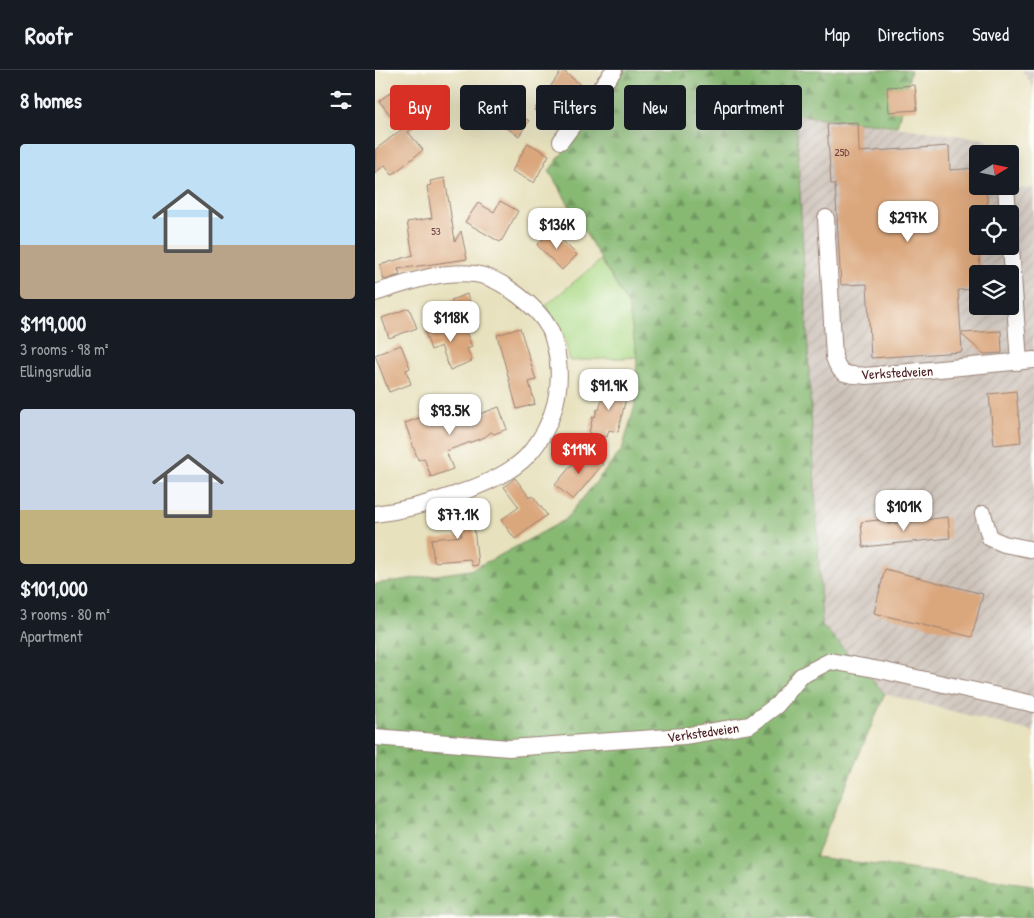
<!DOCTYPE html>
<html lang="en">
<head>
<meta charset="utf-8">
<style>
	body { margin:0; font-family:"Patrick Hand",sans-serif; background:#20242c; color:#f1f3f6; height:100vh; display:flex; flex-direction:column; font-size:19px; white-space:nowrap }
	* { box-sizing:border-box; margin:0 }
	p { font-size:16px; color:#9ea1a6 }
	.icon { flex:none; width:28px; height:28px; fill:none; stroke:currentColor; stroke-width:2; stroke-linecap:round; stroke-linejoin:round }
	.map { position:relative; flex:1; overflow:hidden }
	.panel { display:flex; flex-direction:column; background:#171b24; width:375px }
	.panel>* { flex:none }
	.top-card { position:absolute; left:15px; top:15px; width:475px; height:45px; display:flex; gap:10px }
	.needle { width:32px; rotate:80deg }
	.tools { position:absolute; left:594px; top:75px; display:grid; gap:10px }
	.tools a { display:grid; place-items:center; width:50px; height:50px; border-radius:5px; background:#171b24; box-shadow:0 5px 20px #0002; font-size:25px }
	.price { position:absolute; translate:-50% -42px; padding:0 11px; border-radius:10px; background:#fff; color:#222; font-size:16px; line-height:32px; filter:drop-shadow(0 1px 2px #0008) }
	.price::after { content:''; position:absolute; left:50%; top:30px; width:15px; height:11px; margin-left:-8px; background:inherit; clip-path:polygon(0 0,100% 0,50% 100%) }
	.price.current { background:#d93025; color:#fff }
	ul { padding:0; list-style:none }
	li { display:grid; align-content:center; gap:10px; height:265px; padding:0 20px }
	li span { display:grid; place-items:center; height:155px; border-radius:5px; color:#555 }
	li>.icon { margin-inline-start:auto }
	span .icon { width:90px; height:90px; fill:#fffc; stroke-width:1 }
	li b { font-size:21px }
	h2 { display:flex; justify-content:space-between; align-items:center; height:60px; padding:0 20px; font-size:21px }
	.chip { padding:0 18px; border-radius:5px; background:#171b24; box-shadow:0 5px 20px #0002; font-size:18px; line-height:45px }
	.chip.current { background:#d93025; color:#fff }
	header { display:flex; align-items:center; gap:30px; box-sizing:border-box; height:70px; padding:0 25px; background:#171b24; border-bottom:1px solid #363941 }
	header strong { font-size:24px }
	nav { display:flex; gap:28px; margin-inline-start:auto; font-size:18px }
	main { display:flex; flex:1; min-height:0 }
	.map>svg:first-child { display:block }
	.industrial { fill:url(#industrial-furrows); fill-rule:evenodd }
	.green { fill:#aad986; stroke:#7a7c58 }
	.forest { fill:url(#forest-firs); stroke:#686c4f }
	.building { fill:#daa67b }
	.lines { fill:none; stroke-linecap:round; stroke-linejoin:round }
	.minor-casing { stroke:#988074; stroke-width:18 }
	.minor { stroke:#fff; stroke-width:16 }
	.labels { text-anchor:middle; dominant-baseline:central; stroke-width:4; stroke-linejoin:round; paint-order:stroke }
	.number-label { font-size:11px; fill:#6e413f }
	.street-label { font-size:14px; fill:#4a1f2b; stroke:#fdfcf7 }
</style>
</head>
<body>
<header>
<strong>Roofr</strong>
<nav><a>Map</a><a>Directions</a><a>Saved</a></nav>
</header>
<main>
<section class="panel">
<h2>8 homes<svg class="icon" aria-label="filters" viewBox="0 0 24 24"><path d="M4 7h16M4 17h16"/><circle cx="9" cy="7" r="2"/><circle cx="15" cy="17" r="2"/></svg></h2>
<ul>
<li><span style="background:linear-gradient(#bfe0f5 65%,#b9a48a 0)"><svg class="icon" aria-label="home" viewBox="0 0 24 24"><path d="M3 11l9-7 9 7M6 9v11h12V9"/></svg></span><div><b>$119,000</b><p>3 rooms · 98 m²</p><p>Ellingsrudlia</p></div></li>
<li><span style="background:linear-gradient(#c9d6e8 65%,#c2b280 0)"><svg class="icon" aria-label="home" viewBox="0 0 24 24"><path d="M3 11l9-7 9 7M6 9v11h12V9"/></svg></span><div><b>$101,000</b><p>3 rooms · 80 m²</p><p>Apartment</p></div></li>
</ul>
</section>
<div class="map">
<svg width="659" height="848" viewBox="0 0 659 848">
	<defs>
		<pattern id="industrial-furrows" width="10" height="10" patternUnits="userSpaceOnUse" patternTransform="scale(1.25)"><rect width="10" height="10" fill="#ccc2b9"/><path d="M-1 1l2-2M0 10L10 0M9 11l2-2" fill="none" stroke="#b1a69f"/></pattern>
		<pattern id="forest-firs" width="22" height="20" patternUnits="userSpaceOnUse" patternTransform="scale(1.25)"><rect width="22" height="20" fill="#87b973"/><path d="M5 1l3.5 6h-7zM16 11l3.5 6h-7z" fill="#70965f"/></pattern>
	</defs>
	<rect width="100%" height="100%" fill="#fdfcf7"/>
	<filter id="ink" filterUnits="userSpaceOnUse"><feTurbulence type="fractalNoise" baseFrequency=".02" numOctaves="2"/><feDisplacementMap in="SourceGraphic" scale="10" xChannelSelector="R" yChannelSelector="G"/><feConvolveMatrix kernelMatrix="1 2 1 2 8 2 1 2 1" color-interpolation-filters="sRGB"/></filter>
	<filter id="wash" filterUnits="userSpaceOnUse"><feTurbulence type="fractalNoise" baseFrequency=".0096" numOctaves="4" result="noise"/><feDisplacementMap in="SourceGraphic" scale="20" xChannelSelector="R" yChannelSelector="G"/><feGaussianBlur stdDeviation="1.12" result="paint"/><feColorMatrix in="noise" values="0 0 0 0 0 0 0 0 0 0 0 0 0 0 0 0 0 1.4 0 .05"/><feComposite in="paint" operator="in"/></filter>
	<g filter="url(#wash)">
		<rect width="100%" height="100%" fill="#e7e1bd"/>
		<path class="industrial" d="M647 0H659V19Z
			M421 44 611 69 620 84H602V116H635V107L643 119 659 118V662L510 624 447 555ZM602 144H635V176H602ZM602 204H635V236H602Z"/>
		<path class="green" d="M226 190 253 235 262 287 195 291 189 267 171 235Z"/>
		<path class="forest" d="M250 0H536L522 56 421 45 447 555 510 624 440 787 659 815V848H0V514L95 500 120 488 190 450 247 380 260 335 262 287 253 235 174 101Z"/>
		<g id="blocks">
			<path class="building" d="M187 0 206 15 180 54 159 40Z
				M540 15 542 40 514 42 512 17Z
				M20 19 46 52 33 62 48 80 17 105 10 95 0 103V80L27 59 4 31Z
				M140 42 154 51 144 66 130 57Z
				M483 52 484 82 574 76 575 100 602 98V116H611L613 144H602L605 204H602V219L583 220 586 263 626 261 627 283 609 284 586 264 587 282 496 288 492 214 466 215 460 114H456L452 54Z
				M153 73 174 85 159 113 137 101Z
				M70 108 80 171 86 161 92 189 23 199 25 205 9 210 5 195 38 185 32 152 57 148 52 116 56 115 55 111Z
				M125 131 143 141 127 170 125 172 90 152 103 133 119 142Z
				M177 160 202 185 187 200 162 175Z
				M92 224 98 240 82 246 76 230Z
				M34 238 42 258 14 268 7 248Z
				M86 249 97 277 92 279 97 291 75 300 66 276 56 280 50 262Z
				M145 258 161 310 154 312 160 334 142 339 122 265Z
				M26 275 35 298 31 300 36 314 14 322 0 285Z
				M231 314 253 319 243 362 234 360 232 367 214 363 218 346 220 347 222 339 224 340Z
				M641 321 646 372 619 375 614 324Z
				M124 337 132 359 119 364 116 362 110 367 71 381 78 399 56 407 49 388 43 390 30 353 58 343 62 353 100 340 102 345Z
				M210 379 228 394 198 430 180 415Z
				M140 408 155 428 158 426 172 445 140 469 126 450 144 437 129 417Z
				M93 432 98 447 103 495 97 496 95 489 59 492 56 469 87 466 78 437Z
				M573 447 575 468 488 477 486 452 512 449 513 454Z
				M510 499 608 524 597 567 499 543Z"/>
		</g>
	</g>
	<g filter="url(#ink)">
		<use href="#blocks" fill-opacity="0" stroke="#988074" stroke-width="1"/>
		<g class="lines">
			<defs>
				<path id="minor" d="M186 71 239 0
					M631 117 633 144
					M451 148 459 287C465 307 472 304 491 306L659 290
					M635 162 644 292
					M0 223C32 213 65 200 100 204 116 206 130 215 143 225 155 234 167 245 174 258 177 262 178 270 180 276 190 313 180 355 153 385 125 416 41 439 0 444
					M608 444 615 468 629 474 659 480
					M0 667 134 678 309 666 375 655 402 635 426 606 455 591 505 600 659 634"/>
			</defs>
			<use href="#minor" class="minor-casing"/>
			<use href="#minor" class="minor"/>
		</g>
	</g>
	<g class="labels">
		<g class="number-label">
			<text x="467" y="82">25D</text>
			<text x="61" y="161">53</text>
		</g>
		<g class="street-label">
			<text transform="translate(522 302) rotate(-3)">Verkstedveien</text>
			<text transform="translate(328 662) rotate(-8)">Verkstedveien</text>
		</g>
	</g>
</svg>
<div class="tools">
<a><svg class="needle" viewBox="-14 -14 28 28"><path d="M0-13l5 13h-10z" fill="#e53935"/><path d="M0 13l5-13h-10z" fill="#9ea1a6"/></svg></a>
<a><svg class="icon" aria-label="locate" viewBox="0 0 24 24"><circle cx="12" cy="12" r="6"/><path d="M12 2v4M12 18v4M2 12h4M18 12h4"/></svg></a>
<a><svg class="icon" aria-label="layers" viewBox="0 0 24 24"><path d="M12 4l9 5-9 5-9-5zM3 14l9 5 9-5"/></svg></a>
</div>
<b class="price" style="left:533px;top:173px">$297K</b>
<b class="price" style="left:182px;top:180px">$136K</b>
<b class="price" style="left:76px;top:273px">$118K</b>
<b class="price" style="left:234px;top:341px">$91.9K</b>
<b class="price" style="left:75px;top:366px">$93.5K</b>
<b class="price current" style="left:204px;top:405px">$119K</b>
<b class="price" style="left:529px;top:462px">$101K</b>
<b class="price" style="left:83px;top:470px">$77.1K</b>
<div class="top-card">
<a class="chip current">Buy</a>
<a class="chip">Rent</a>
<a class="chip">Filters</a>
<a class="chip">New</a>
<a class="chip">Apartment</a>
</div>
</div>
</main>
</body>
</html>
